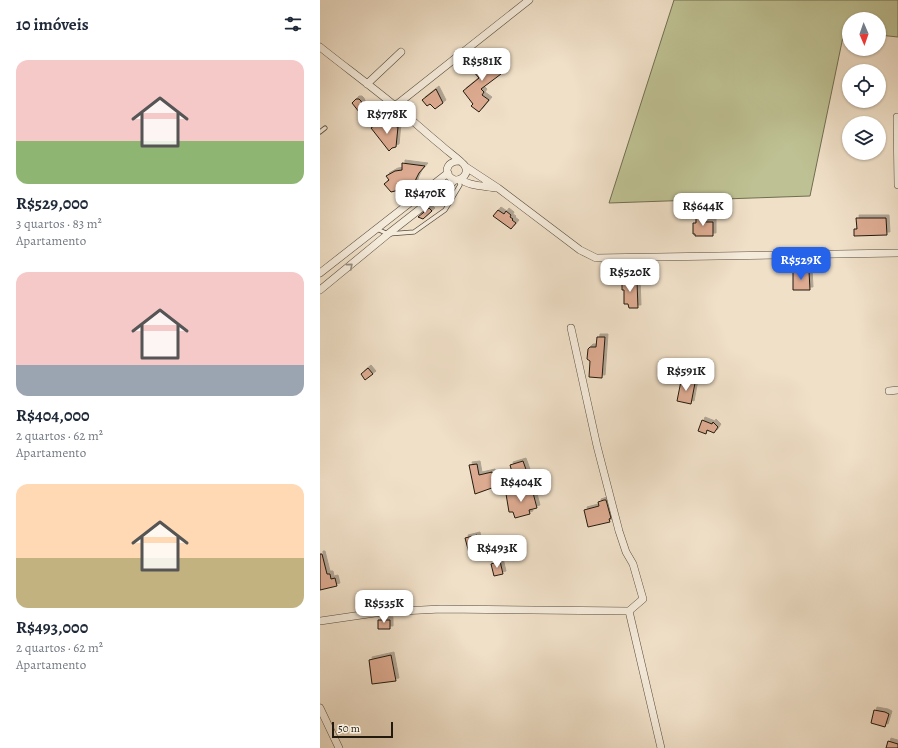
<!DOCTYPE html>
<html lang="pt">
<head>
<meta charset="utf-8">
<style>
	body { margin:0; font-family:Alegreya,serif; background:#f2f2f3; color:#1f2937; height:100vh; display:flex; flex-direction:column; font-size:15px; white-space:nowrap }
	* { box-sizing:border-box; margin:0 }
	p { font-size:13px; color:#747a83 }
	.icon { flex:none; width:22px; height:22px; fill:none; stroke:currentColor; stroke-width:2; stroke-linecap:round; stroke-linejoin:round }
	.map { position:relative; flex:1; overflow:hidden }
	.details { display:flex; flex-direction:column; background:#fff; width:320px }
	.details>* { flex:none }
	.needle { width:26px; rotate:178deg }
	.controls { position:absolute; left:522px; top:12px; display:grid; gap:8px }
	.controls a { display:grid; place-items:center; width:44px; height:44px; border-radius:50%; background:#fff; box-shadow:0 1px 3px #0004; font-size:20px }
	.scale { position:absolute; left:12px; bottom:10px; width:61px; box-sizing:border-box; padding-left:4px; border:2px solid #221a0f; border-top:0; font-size:11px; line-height:14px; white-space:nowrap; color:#221a0f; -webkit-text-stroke:3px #f5ebdb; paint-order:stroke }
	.price { position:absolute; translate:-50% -34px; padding:0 9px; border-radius:8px; background:#fff; color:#222; font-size:13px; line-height:26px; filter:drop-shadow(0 1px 2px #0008) }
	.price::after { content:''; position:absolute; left:50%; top:24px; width:12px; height:9px; margin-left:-6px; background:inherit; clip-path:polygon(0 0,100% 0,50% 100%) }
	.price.on { background:#2563eb; color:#fff }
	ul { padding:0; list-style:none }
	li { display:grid; align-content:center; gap:8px; height:212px; padding:0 16px }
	li span { display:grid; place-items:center; height:124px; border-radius:12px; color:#555 }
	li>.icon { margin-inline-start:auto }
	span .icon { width:72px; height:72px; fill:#fffc; stroke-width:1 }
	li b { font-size:17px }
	h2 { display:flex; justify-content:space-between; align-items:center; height:48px; padding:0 16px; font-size:17px }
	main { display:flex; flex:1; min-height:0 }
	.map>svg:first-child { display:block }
	.green { fill:#bec193; stroke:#706e51 }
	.building { fill:#ddab91; stroke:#221a0f; filter:url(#shadow) }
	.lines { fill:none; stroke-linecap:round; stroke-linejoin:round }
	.lane-casing { stroke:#564c3d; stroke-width:5 }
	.street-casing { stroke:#564c3d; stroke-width:8 }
	.lane { stroke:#f5ebdb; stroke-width:3.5 }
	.street { stroke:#f5ebdb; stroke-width:7 }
	.oneway { stroke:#968d7f }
</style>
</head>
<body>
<main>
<section class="details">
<h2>10 imóveis<svg class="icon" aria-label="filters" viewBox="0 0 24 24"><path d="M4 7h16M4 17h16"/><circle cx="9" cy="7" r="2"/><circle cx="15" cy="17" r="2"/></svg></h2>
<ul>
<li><span style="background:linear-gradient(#f6c9c9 65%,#8fb573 0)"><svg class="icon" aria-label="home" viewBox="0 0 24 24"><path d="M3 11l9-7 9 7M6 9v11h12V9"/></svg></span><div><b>R$529,000</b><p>3 quartos · 83 m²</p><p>Apartamento</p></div></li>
<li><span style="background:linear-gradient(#f6c9c9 75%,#9aa5b1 0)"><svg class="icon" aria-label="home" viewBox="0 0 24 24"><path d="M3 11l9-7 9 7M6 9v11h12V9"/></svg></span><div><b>R$404,000</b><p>2 quartos · 62 m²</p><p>Apartamento</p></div></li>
<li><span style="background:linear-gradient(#ffd9b3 60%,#c2b280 0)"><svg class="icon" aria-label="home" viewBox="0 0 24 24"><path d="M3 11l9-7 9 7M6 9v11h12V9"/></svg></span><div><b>R$493,000</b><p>2 quartos · 62 m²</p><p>Apartamento</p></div></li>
</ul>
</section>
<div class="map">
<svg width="578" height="748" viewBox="0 0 578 748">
	<defs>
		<filter id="shadow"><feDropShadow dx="3" dy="-3" stdDeviation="0" flood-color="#0004"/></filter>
	</defs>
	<rect width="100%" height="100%" fill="#f0e0c8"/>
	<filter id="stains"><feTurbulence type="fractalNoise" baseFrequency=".005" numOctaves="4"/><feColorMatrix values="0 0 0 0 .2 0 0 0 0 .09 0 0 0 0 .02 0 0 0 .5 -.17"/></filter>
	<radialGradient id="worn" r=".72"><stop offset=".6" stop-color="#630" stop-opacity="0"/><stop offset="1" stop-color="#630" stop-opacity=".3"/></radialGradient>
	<path class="green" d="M354 0H578V37L559 35V19H529V32H524L490 196 289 203Z"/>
	<path class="building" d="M163 52 181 74 161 89 164 92 162 95 169 100 159 112 151 106 153 104 143 91 159 78 153 71 159 67 158 66 162 62 157 58Z
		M116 89 123 103 115 109 110 104 107 106 102 100Z
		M36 99H39L41 101 43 106 50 109 51 113 49 119 44 116 43 117 32 103Z
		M58 123 67 124 68 125 78 127 76 147 72 148 69 151 51 128Z
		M82 163 105 166 99 173 96 179 93 188 96 192 84 201 82 200 85 198 79 190 71 192 64 184 69 180 66 176 75 171 82 170Z
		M109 208 112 211 103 219 98 217Z
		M178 210 184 214 186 211 191 215 190 217 193 219 192 220 196 223 191 229 173 216Z
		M376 213H382L383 222H393V236H375V234H373V223H376Z
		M536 218H566L567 235 534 236V229H537Z
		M473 271H489L490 290H473Z
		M311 278V282H317L318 308H309L308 304H304V290H302V279Z
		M277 337H285L282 378 269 377 270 361 267 359 268 349 270 347H276Z
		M48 368 53 374 45 380 41 374Z
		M361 381 375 383 371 404 357 401Z
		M382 420 392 424 393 422 398 427 394 433 387 430 386 434 378 431Z
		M203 461 208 475 155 494 149 465 157 464 159 475 172 472 174 481 189 477 188 473 192 472 190 465Z
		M212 489 217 508 209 510 210 514 195 518 193 512H189L186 494Z
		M284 500H286L291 518 289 519 290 522 268 527 264 510 279 506 278 502Z
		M157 535 161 554 150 557 145 538Z
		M0 554H2L7 574H10L11 579 15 578 17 586 0 590Z
		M180 561 183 574 174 576 171 564Z
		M58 620H70V629H58Z
		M71 655 76 681 52 684 49 660Z
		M554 710 565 712 569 714 565 727 551 723Z
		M568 741 578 744V748H566Z"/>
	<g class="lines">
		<defs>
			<path id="lane" d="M0 132 5 128
				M57 229 68 234 94 232 125 210 140 185 139 180"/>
			<path id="street" d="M0 47C25 67 51 86 75 106 91 119 106 133 122 146 126 150 144 163 145 166 149 173 143 180 135 180 122 175 126 161 139 161
				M47 84 81 52
				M75 106 209 0
				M578 117H577L578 185
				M146 167 178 188 260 250 276 258 578 253
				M141 179C147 186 166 186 176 188
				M0 273 128 173
				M0 290 68 234 123 191 135 180
				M251 328 277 446 299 531 306 552 313 564 323 599 309 611
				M569 391 578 390
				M0 621 62 612 121 609 309 611 341 748
				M0 708 19 748"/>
		</defs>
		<use href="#lane" class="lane-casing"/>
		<use href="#street" class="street-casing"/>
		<use href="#lane" class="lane"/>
		<use href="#street" class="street"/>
	</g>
	<defs><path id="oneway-chevron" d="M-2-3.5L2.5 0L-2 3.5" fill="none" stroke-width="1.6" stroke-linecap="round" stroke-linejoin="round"/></defs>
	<use class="oneway" href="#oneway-chevron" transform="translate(30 266) rotate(-40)"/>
	<rect width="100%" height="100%" filter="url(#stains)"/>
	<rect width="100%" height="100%" fill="url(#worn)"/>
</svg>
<div class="controls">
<a><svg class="needle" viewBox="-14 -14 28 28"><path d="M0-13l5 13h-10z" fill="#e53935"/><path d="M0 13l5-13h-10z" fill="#747a83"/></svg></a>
<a><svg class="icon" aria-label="locate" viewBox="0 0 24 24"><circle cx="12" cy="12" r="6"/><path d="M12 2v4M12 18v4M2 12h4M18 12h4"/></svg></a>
<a><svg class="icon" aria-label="layers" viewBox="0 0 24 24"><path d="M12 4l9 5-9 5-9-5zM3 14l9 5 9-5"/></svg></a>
</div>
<div class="scale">50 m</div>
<b class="price" style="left:162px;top:82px">R$581K</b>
<b class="price" style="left:67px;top:135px">R$778K</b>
<b class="price" style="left:105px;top:214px">R$470K</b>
<b class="price" style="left:383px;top:227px">R$644K</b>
<b class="price on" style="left:481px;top:281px">R$529K</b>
<b class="price" style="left:310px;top:293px">R$520K</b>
<b class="price" style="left:366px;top:392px">R$591K</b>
<b class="price" style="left:201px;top:503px">R$404K</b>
<b class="price" style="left:177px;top:569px">R$493K</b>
<b class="price" style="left:64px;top:624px">R$535K</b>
</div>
</main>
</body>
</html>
